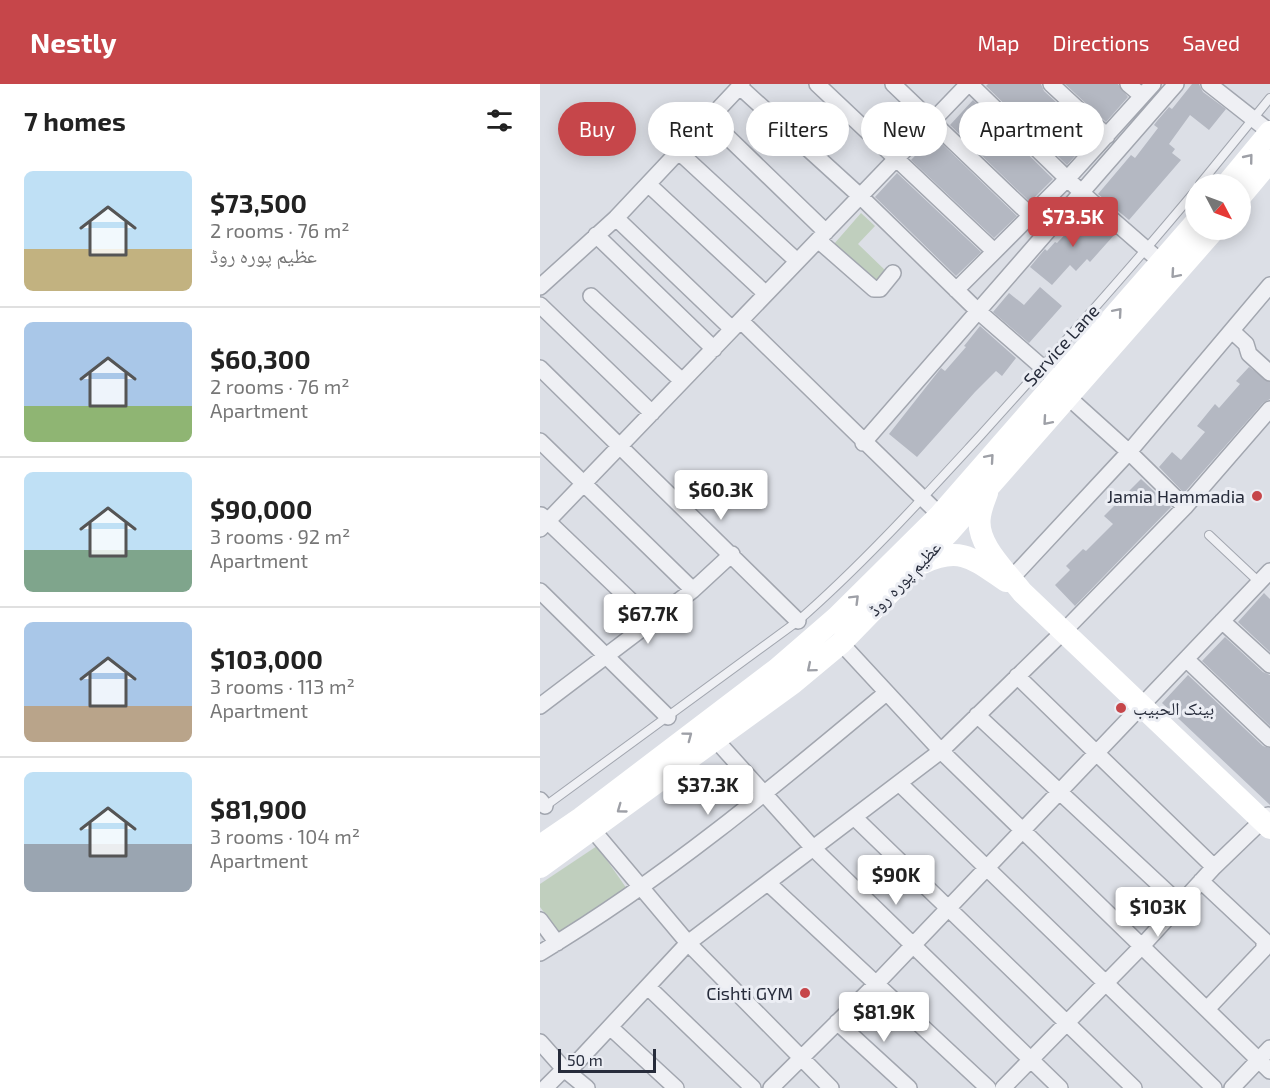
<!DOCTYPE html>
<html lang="en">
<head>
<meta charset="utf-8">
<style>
	body { margin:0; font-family:"Exo 2","Noto Naskh Arabic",sans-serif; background:#f2f2f2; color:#222; height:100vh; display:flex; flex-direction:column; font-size:22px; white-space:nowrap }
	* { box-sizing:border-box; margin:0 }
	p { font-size:20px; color:#767676 }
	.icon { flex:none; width:33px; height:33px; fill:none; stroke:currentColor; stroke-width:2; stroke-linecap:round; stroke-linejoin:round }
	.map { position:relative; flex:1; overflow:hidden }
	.details { display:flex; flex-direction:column; background:#fff; width:540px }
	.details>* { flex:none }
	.top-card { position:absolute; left:18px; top:18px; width:570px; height:54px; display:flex; gap:12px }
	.needle { width:39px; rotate:131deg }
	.buttons { position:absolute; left:645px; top:90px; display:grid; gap:12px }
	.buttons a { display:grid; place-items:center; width:66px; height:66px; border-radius:50%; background:#fff; box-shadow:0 3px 15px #0003; font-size:30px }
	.scale { position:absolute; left:18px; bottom:15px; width:98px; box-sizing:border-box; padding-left:6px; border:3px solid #272c3b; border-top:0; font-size:16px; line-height:21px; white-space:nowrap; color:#272c3b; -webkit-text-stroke:4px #eceef4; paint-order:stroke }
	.price { position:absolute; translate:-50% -51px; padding:0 14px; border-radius:6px; background:#fff; color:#222; font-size:20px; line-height:39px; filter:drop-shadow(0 2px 3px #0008) }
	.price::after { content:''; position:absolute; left:50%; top:36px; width:18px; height:14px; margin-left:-9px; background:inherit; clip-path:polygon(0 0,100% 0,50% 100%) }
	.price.on { background:#c6464a; color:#fff }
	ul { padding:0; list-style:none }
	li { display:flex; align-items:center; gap:18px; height:150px; padding:0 24px }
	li+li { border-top:2px solid #e0e0e0 }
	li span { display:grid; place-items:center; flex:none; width:168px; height:120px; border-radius:9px; color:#555 }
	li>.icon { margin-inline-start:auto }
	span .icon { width:72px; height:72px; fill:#fffc; stroke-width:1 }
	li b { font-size:26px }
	h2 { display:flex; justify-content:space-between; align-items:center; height:72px; padding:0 24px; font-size:26px }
	.chip { padding:0 21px; border-radius:27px; background:#fff; box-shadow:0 3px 15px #0003; font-size:21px; line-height:54px }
	.chip.on { background:#c6464a; color:#fff }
	header { display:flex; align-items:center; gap:36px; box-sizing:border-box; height:84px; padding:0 30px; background:#c6464a; color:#fff }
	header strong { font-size:28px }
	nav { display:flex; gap:33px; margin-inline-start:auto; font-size:21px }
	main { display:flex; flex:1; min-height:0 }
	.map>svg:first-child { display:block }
	.green { fill:#c0cfbe }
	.building { fill:#b4b8c2 }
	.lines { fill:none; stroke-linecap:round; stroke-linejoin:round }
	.lane-casing { stroke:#a2a6af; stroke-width:10 }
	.street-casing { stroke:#a2a6af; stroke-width:18 }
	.lane { stroke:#eff0f4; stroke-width:8 }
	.street { stroke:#eff0f4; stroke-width:15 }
	.secondary { stroke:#fff; stroke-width:22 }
	.oneway { stroke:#9ea0a7 }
	.poi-dot { fill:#c6464a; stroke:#eceef4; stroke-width:2 }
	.labels { text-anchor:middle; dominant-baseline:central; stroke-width:6; stroke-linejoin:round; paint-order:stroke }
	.street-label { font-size:18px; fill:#272c3b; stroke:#eceef4 }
	.poi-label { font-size:18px; fill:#272c3b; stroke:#eceef4; text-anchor:end }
</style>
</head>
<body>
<header>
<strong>Nestly</strong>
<nav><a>Map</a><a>Directions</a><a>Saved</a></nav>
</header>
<main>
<section class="details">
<h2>7 homes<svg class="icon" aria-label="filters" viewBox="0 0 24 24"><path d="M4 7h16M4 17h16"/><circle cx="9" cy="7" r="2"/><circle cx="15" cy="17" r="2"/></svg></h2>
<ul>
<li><span style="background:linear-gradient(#bfe0f5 65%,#c2b280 0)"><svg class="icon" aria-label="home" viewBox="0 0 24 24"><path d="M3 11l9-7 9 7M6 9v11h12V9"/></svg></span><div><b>$73,500</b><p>2 rooms · 76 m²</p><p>عظیم پورہ روڈ</p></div></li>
<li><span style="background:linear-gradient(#a9c7e8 70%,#8fb573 0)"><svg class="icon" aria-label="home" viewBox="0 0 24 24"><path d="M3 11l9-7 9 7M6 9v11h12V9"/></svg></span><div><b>$60,300</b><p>2 rooms · 76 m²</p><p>Apartment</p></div></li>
<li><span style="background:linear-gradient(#bfe0f5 65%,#7fa58c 0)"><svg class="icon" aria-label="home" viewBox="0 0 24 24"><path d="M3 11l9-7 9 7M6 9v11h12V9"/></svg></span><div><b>$90,000</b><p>3 rooms · 92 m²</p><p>Apartment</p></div></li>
<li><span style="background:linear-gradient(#a9c7e8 70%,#b9a48a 0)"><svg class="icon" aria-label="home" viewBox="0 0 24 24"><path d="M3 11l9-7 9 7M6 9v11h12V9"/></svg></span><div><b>$103,000</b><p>3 rooms · 113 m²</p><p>Apartment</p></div></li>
<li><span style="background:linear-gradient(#bfe0f5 60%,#9aa5b1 0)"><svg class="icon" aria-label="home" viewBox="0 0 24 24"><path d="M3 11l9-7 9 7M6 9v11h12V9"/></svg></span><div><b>$81,900</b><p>3 rooms · 104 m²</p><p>Apartment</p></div></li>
</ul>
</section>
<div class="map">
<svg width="730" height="1004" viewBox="0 0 730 1004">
	<rect width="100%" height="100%" fill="#dcdfe6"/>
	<path class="green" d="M321 129 335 142 318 160 347 188 337 200 294 160Z
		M57 762 87 805 21 851 0 823V800Z"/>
	<path class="building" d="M448 0H501L504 7 553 52 527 81 446 2Z
		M525 0H578L588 13 566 38Z
		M652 0H659L663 8 686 25 669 46 650 31 629 60 635 65 632 69 641 76 589 136 558 110 591 71 595 74 618 44 614 41 617 37 629 23 632 25Z
		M433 16 513 95 490 118 410 41Z
		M394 52 477 132 454 154 371 76Z
		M357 89 441 168 416 192 335 113Z
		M543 127 575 150 550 178 547 175 536 187 530 181 512 201 490 183 505 165 507 167 515 158 517 159 535 140 533 138Z
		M500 203 522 222 489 259 453 228 469 209 484 221Z
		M440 242 476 274 462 292 456 287 435 308 377 373 349 350 401 284 405 287 426 263 424 262Z
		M709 283 730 298V315L723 319 644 409 619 383 632 368 641 376 665 348 657 342 675 320 679 324 700 300 696 297Z
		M601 395 631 423 535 522 515 501 530 486 526 482 543 465 546 467 573 440 564 432Z
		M724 509 730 515V568L698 538Z
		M685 553 723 588 730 591V642L662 577Z
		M648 591 723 662 730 664V721L622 619Z"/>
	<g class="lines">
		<defs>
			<path id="lane" d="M660 100 730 14
				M669 451 719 498
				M4 723 258 537C323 480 381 416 440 352 513 271 586 190 656 106"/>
			<path id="street" d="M277 0 454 167
				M353 0 490 131
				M430 0 543 110 621 178
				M511 0 567 52
				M588 0 602 12
				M669 0 730 48
				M200 3 320 112 439 228 518 297
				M169 35 286 148
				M139 68 257 177
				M108 100 225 209
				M76 134 192 245
				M56 151 174 265
				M278 156 334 205H340L353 189
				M0 203 76 134 202 0
				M416 206 528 94 613 0
				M51 212 142 297
				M0 221 112 329
				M201 237 400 431
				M692 247 706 260 709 270 730 289
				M0 284 258 537
				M528 313 589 368 730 201
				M0 357 153 506
				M323 359 636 0
				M1 431 112 537
				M0 445 428 0
				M468 498 589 368 645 423
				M0 507 128 633
				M682 537 730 581
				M301 559 401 667 730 987
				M646 575 730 655
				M477 592 674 783
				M0 622 153 506 192 470
				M437 631 639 819
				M175 655 273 764 520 1004
				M359 699 674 1004
				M0 716 5 722
				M314 733 594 1004
				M52 745 148 859 291 1004
				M661 797 724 856V865L667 925
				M228 799 448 1004
				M0 836 17 859
				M0 869C124 795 236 701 346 609
				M108 903 213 1004
				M297 938 369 1004
				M70 943 136 1004
				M0 958 24 985 47 1004
				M28 988 148 859 401 667 523 548 645 423 730 325
				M5 1004 24 985
				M231 1004 336 900 730 487
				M463 1004 602 862 674 783 728 731
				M692 1004 730 964"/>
		</defs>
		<use href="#lane" class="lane-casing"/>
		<use href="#street" class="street-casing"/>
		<use href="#lane" class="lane"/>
		<use href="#street" class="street"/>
		<path class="secondary" d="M687 100 730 48
			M700 113 730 77
			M447 409C444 417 441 424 440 432 435 460 467 488 482 508L730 744
			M383 479C421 461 435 476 466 497
			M0 762 41 734 237 585 297 533 400 431 656 138
			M0 783 253 599 301 559 410 447 674 146"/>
	</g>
	<defs><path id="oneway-chevron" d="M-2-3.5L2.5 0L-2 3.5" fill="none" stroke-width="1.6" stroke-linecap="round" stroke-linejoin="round" transform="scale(1.5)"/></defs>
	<g class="oneway">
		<use href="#oneway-chevron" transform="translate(709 74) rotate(-51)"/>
		<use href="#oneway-chevron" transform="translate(635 190) rotate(131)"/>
		<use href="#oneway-chevron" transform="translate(578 228) rotate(-49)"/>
		<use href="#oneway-chevron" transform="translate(507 337) rotate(131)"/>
		<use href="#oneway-chevron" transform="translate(450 374) rotate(-49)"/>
		<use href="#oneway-chevron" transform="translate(315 515) rotate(-45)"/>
		<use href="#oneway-chevron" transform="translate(271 584) rotate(140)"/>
		<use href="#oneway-chevron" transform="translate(148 652) rotate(-37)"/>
		<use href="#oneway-chevron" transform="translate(81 725) rotate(144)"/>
	</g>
	<g class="poi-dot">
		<circle cx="717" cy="412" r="6"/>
		<circle cx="581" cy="624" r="6"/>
		<circle cx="265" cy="909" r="6"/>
	</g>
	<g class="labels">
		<g class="street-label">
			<text transform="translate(521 261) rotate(-48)">Service Lane</text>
			<text transform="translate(364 494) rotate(-46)">عظیم پورہ روڈ</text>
		</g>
		<g class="poi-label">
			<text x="705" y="412">Jamia Hammadia</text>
			<text x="593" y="624" text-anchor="start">بينک الحبيب</text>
			<text x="253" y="909">Cishti GYM</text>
		</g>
	</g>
</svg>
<div class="buttons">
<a><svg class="needle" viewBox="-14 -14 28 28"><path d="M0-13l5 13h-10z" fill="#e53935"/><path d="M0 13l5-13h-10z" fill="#767676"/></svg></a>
</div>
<div class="scale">50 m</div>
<b class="price on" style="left:533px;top:164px">$73.5K</b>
<b class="price" style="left:181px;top:437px">$60.3K</b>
<b class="price" style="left:108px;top:561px">$67.7K</b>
<b class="price" style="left:168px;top:732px">$37.3K</b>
<b class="price" style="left:356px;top:822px">$90K</b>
<b class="price" style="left:618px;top:854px">$103K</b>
<b class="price" style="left:344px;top:959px">$81.9K</b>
<div class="top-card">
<a class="chip on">Buy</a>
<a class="chip">Rent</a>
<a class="chip">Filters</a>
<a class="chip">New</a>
<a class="chip">Apartment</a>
</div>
</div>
</main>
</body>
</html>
